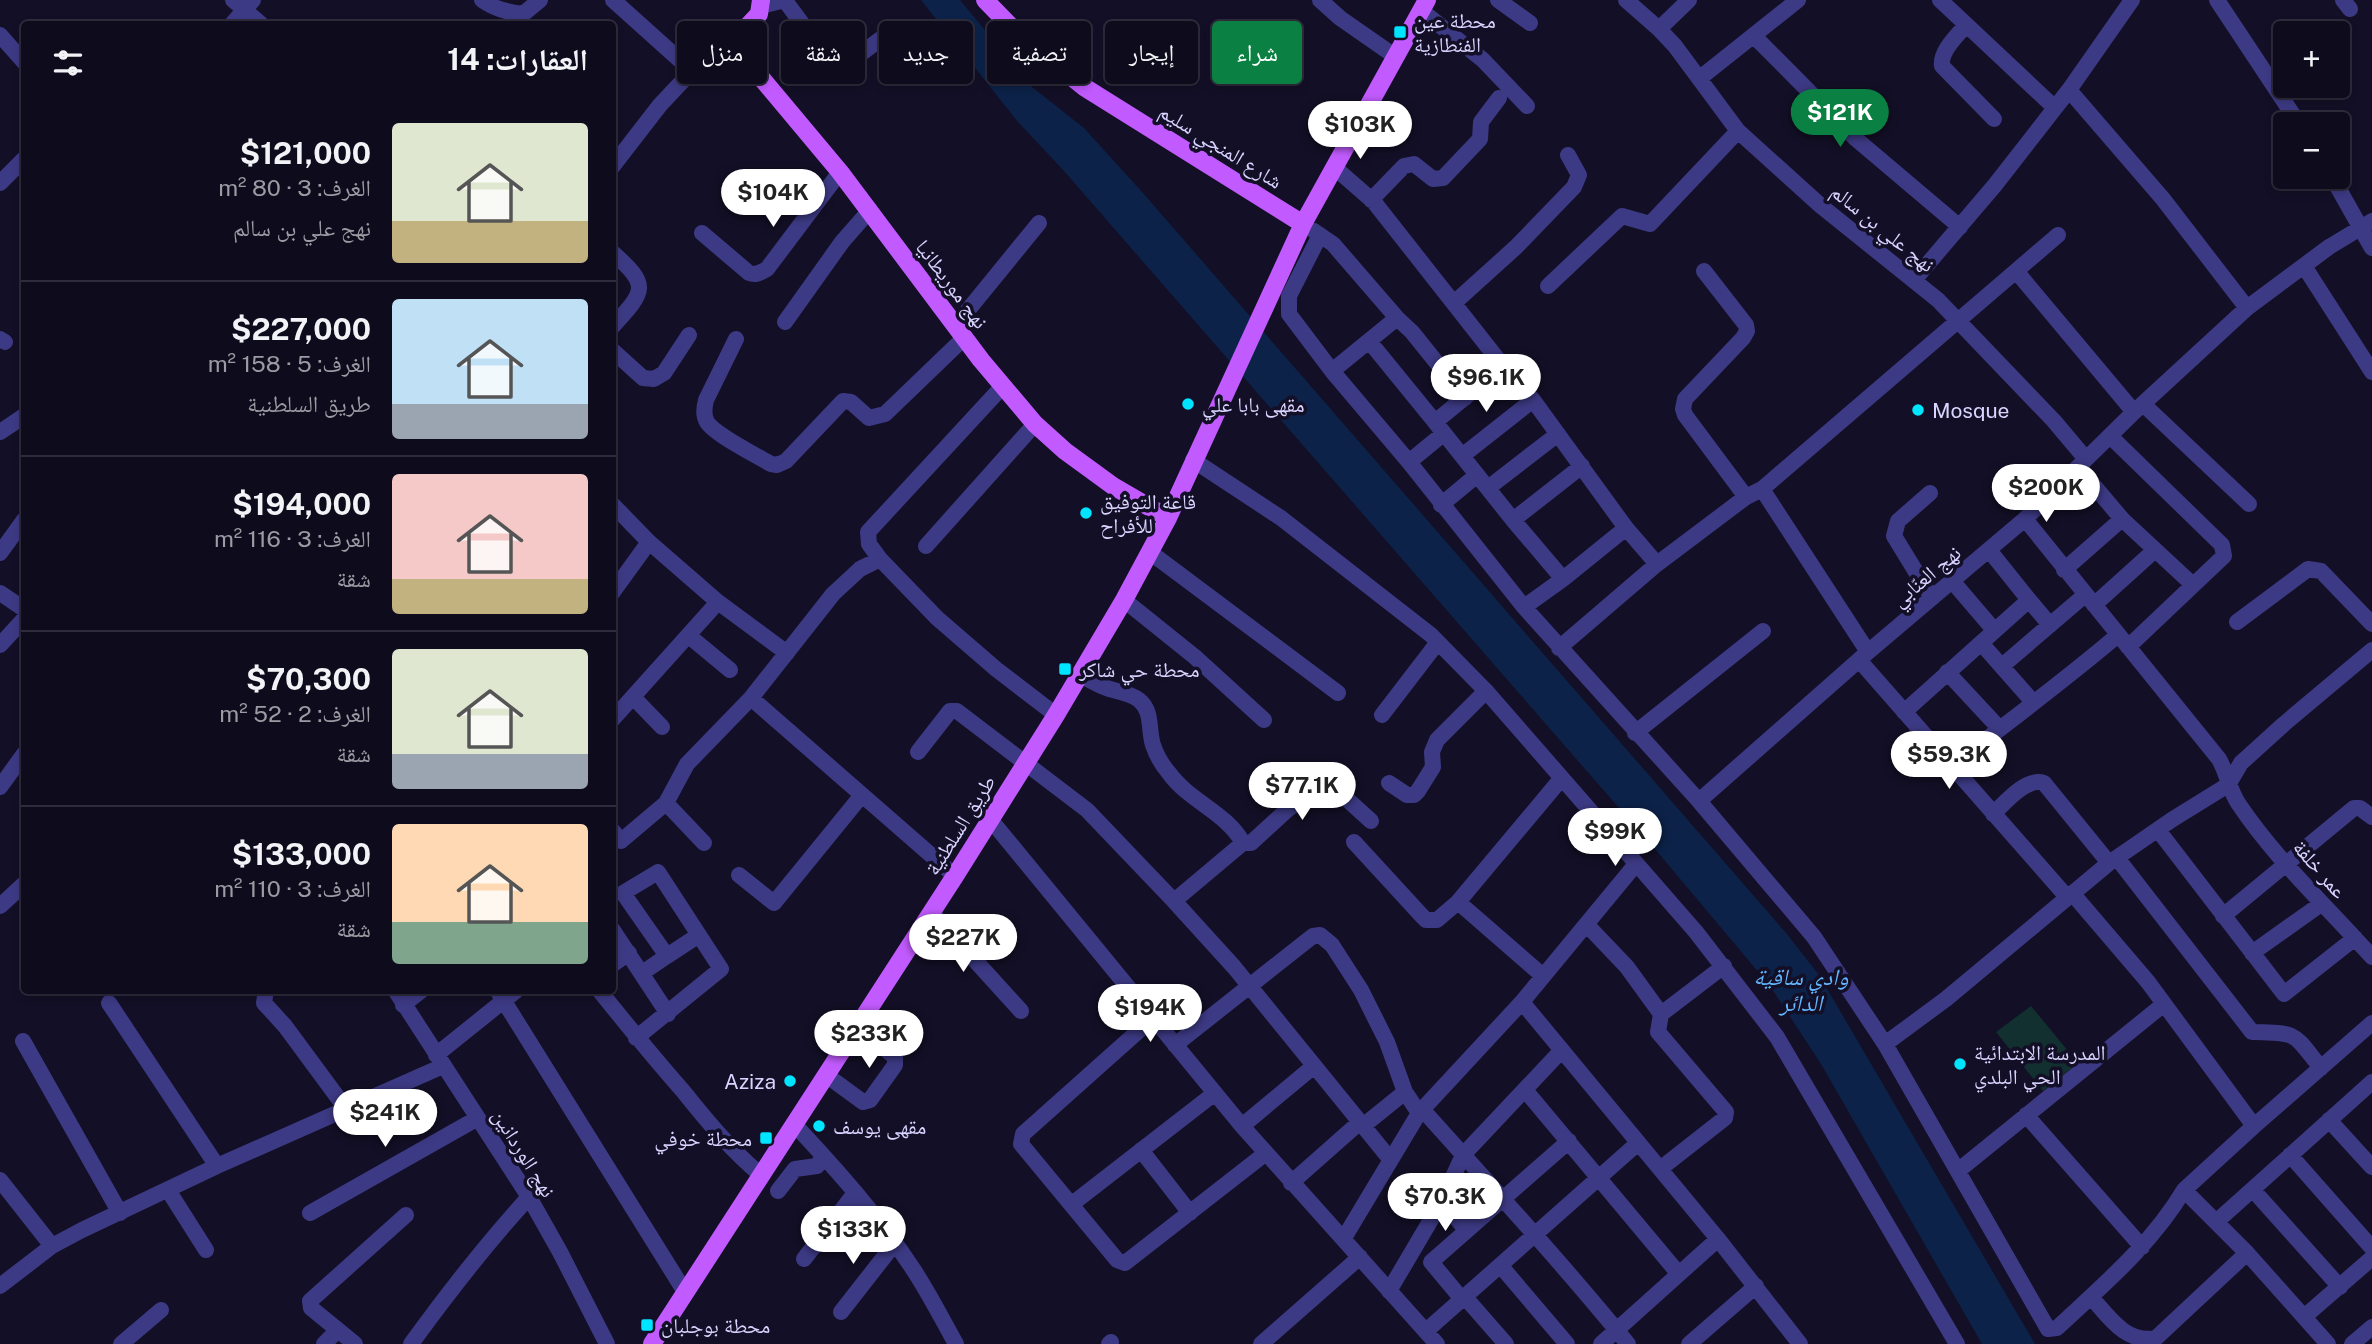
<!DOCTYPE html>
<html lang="ar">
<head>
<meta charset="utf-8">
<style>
	body { margin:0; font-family:"Public Sans","Noto Naskh Arabic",sans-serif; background:#171425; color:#f1f3f6; direction:rtl; height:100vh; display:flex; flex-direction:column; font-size:26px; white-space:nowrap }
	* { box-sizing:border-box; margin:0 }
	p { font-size:23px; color:#9b9ba3 }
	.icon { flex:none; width:38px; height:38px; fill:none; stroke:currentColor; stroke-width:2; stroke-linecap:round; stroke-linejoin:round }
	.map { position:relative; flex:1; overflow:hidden; direction:ltr }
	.sheet { position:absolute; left:21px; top:21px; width:595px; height:973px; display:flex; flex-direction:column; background:#0e0b1c; border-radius:7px; box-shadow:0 4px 10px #0003,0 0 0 2px #2e2b3b; direction:rtl }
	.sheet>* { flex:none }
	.guide { position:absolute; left:637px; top:21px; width:665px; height:63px; direction:rtl; display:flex; gap:14px }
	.fabs { position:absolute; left:2273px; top:21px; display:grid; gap:14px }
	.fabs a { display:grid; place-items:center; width:77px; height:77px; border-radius:7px; background:#0e0b1c; box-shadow:0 4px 10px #0003,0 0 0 2px #2e2b3b; font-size:35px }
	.price { position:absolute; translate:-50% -60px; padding:0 16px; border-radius:24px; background:#fff; color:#222; font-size:23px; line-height:46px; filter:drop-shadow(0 2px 4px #0008) }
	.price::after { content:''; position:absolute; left:50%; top:42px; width:21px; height:16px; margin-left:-10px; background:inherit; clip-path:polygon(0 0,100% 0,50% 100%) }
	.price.current { background:#0b8043; color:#fff }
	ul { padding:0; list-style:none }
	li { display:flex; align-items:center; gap:21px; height:175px; padding:0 28px }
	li+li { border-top:2px solid #2e2b3b }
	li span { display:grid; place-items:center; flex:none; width:196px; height:140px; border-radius:7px; color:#555 }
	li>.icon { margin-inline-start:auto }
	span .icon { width:84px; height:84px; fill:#fffc; stroke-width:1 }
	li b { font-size:30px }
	h2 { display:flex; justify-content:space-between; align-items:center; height:84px; padding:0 28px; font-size:30px }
	.pill { padding:0 24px; border-radius:7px; background:#0e0b1c; box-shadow:0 4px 10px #0003,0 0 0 2px #2e2b3b; font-size:24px; line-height:63px }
	.pill.current { background:#0b8043; color:#fff }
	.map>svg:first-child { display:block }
	.green { fill:#12302f }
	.water { fill:#0c2248 }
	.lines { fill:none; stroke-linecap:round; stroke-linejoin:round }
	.minor { stroke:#3d3a85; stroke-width:16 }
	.major { stroke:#c25bff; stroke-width:18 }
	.poi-dot { fill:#00e5ff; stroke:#130f26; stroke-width:2.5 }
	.labels { text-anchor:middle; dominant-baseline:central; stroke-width:7; stroke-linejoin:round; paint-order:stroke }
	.poi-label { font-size:21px; fill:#d9d4ff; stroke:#130f26; text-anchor:start }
	.street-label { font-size:21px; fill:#d9d4ff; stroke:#130f26 }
	.water-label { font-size:23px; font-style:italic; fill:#62b6ff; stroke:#130f26 }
</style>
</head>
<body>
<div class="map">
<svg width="2372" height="1344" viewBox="0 0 2372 1344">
	<rect width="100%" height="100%" fill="#130f26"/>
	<path class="green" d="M2031 1006 2078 1063 2043 1091 1996 1032Z"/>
	<path class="water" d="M921 0H960L1032 87 1084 128 1143 193 1787 934 1819 975 2035 1344H1982L1821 1064 1770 986 1660 855 1064 171 1018 122Z"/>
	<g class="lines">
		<path class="minor" d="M233 0 261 24
			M482 0C495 9 507 12 523 14L540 0
			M613 0 692 71
			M1320 0 1340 18 1396 57
			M1498 0 1530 23
			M1626 0 1659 29 1675 46 1738 131 1821 206 1938 300 2054 421 2086 459
			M1940 0 2055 108
			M2217 0 2299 124
			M2343 0 2350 9
			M761 6 781 1 786 2 832 64C849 68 870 45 885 36
			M1422 11 1483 60 1527 106
			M232 24 253 0
			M1966 25C1957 36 1940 51 1942 66L1994 119
			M1659 29 1689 0
			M0 35 24 62
			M1754 36 1856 139 1960 227
			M1700 78 1798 0
			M2069 90 2163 199 2247 308
			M612 167 660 105 692 71 732 43
			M1334 167 1374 202 1503 366 1533 400 1626 528 1657 564 1746 497 1762 489 1868 652
			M2332 177 2372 248
			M0 183 24 159
			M1371 200 1404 166 1414 164 1433 179 1443 178 1480 139 1481 122 1499 98
			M1314 231 1333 244 1397 318 1412 332 1465 398
			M702 233 749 273C756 276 761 272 767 269L840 172
			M1320 235 1289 296V314L1332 371 1409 462 1524 607 1699 801 1814 937 1885 1044 1946 999 2109 863 2173 819 2228 785 2241 763 2284 724 2372 650
			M612 252C650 286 646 290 612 327
			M2304 266 2372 372
			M1704 271 1746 325 1747 331 1743 338 1685 399 1683 409 1685 415 1746 497
			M2016 271 2058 235
			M1914 280 1995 185 2069 90 2132 0
			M1548 286 1622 216 1650 224 1738 131
			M1454 303 1516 247 1574 187 1579 175 1568 155
			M785 322 842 242 870 210
			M955 326 1039 223
			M0 339 5 342
			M736 339 706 400C704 408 703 415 707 422 714 434 757 456 771 464L777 465 786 461 843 401 851 402 869 418 885 414 964 338
			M1369 341 1435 422 1503 366
			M612 350 643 378 654 379 664 373 689 335
			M1332 371 1397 318
			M2143 404 2249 504
			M1435 422 1513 520
			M0 432 24 416
			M2110 436 2222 545 2224 556 2128 647
			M1462 456 1533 400
			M1193 460 1281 518 1431 635 1486 691 1696 932 1777 1037 1957 1344
			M1409 462 1443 434
			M1582 466 1513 520 1563 579 1626 528
			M2078 467 2122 519 2192 584
			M1488 488 1558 434
			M1762 489 2016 271 2134 412
			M1930 493 1898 521 1894 536 1932 598
			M612 504 649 542 612 593
			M1441 505 1477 475
			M2025 519 2219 759C2227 773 2229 789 2238 803 2276 860 2327 906 2372 957
			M649 542 718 602 787 653
			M926 546 1035 424
			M0 553 24 520
			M1151 553 1338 693
			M880 559 869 544 868 532 1002 387
			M2064 570 2122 519
			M1953 582 1994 630
			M0 593 24 609
			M1124 600 1195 657 1264 720
			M2029 600 2050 625
			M2094 605 2155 550
			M1524 607 1563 579
			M2237 622 2308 569 2321 571 2372 624
			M689 636 730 670
			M1981 643 2033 702
			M0 645 24 619
			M1559 648 1657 564
			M1859 660 2067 897
			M2002 666 2085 595
			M1947 672 2000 729
			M1080 675C1088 679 1096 684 1104 687 1116 692 1129 692 1139 700 1153 711 1148 730 1153 745 1156 754 1163 766 1169 773 1189 801 1227 813 1243 843L1174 901
			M633 697 662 727
			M751 698 955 876
			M1904 712 2029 600 1989 550
			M1382 715 1438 642
			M612 720 718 602
			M1635 733 1763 631
			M918 752 950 711H957L1087 810 1174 901 1234 967 1390 1159
			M1952 766C2008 722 2064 681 2118 635
			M1389 783 1407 795H1414L1418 791 1433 767 1432 752 1437 740 1486 691
			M0 787 24 754
			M1699 801 1868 652 2025 519 2134 412 2247 308 2329 247 2372 221
			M666 803 704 843
			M1993 814C2006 802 2026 777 2044 783L2109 863
			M990 819 1242 1126 1437 1344
			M612 830 621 841 666 803 687 764 751 698 833 594 860 569 880 559 937 618 996 669 1056 715
			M2158 830 2284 994 2355 938
			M1354 842 1422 916 1426 920H1437L1458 902 1561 779
			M1243 843H1251L1288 809 1328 782 1371 821
			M2117 858 2252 1032C2299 1033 2292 1032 2321 1068
			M739 875 774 903 862 795
			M2072 893 2148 982 2254 1126 2184 1190 2247 1253 2328 1344
			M1458 902 1543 976
			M0 906 24 884
			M932 913 1021 1011
			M2223 916 2354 808H2360L2372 817
			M1587 925 1627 967 1661 1014 1658 1032 1726 1112 1725 1118 1660 1169
			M612 929 668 1014
			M2252 953 2321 904
			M667 956 699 935
			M612 965 629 953
			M266 990 264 1003 285 1026 347 1110
			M395 990 529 1197 560 1252 607 1344
			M497 990 685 1292
			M599 990C627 1025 654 1058 683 1091 707 1121 731 1150 761 1175
			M1522 1002 1718 1239 1800 1344
			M109 1003 217 1166
			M403 1005 422 990
			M1661 1014 1724 966
			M1153 1018 1023 1134 1021 1144 1117 1260 1125 1263 1266 1153
			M636 1038 721 969 658 872 623 893 667 956 642 973
			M23 1041 120 1213
			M1885 1044 2048 1329 2057 1328C2103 1285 2151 1245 2184 1190
			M1175 1045 1304 943 1313 936 1320 935 1332 945 1361 990 1387 1042 1405 1092 1419 1113
			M436 1055 517 990
			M826 1075 863 1102 870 1100 895 1065V1057L858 1027
			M1525 1090 1678 1273
			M1422 1109C1492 1187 1562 1263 1628 1344
			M2026 1115 2142 1247
			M2329 1120 2372 1167
			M794 1124C837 1170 879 1217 913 1269 929 1293 942 1319 956 1344
			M1242 1126 1314 1066
			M1363 1126 1405 1092
			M2254 1126 2372 1023
			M1141 1150 1190 1213
			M2290 1155 2372 1248
			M1959 1170 2164 1004
			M0 1180 52 1246
			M1291 1183 1360 1122
			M168 1190 206 1250
			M2253 1190 2340 1287
			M778 1191 795 1169 817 1166 823 1157
			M1442 1201 1466 1230
			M1072 1204 1215 1093
			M310 1213 478 1118
			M2216 1222 2372 1082
			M1344 1238 1419 1113 1522 1002 1636 864
			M804 1259 855 1193
			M1500 1265 1567 1344
			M0 1286 52 1246 82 1230 217 1166 443 1066
			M1389 1291 1442 1201 1463 1155 1562 1050
			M1464 1296 1506 1344
			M2091 1297C2109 1317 2126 1344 2156 1338L2247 1253
			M1461 1298 1431 1262 1569 1141
			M841 1312 895 1243
			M2304 1317 2372 1258
			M338 1330 311 1308 310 1301 406 1215
			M1426 1331 1638 1143
			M121 1344 161 1310
			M324 1344 338 1330 355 1344
			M411 1344C448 1293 486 1244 529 1197
			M1109 1344 1111 1342
			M1261 1344 1360 1257
			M1601 1344 1718 1239
			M1689 1344 1756 1286
			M2352 1344 2372 1327"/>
		<path class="major" d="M761 0 759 14 732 43 840 172 981 360 1035 424 1065 451 1113 486 1168 518
			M985 0 1018 34 1084 87 1303 224
			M652 1344 955 876 1056 715 1124 600 1168 518 1303 224 1427 0"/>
	</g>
	<g class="poi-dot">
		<rect x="1393" y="25" width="14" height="14" rx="3.5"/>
		<circle cx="1188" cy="404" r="7"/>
		<circle cx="1918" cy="410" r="7"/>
		<circle cx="1086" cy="513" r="7"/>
		<rect x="1058" y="662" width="14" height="14" rx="3.5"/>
		<circle cx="1960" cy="1064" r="7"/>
		<circle cx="790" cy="1081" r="7"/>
		<circle cx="819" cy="1126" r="7"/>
		<rect x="759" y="1131" width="14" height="14" rx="3.5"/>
		<rect x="640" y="1318" width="14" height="14" rx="3.5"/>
	</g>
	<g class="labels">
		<g class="poi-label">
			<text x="1414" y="20">محطة عين<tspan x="1414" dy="24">الفنطازية</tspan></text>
			<text x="1202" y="404">مقهى بابا علي</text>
			<text x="1932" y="410">Mosque</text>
			<text x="1100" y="501">قاعة التوفيق<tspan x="1100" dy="24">للأفراح</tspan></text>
			<text x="1079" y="669">محطة حي شاكر</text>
			<text x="1974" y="1052">المدرسة الابتدائية<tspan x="1974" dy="24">الحي البلدي</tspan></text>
			<text x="776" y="1081" text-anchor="end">Aziza</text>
			<text x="833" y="1126">مقهى يوسف</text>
			<text x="752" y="1138" text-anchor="end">محطة خوفي</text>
			<text x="661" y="1325">محطة بوجلبان</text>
		</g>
		<g class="street-label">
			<text transform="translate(1221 146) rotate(32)">شارع المنجي سليم</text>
			<text transform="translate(1883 228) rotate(39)">نهج علي بن سالم</text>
			<text transform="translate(952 284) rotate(53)">نهج موريطانيا</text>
			<text transform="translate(1926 576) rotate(-40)">نهج العنّابي</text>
			<text transform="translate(960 825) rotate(-58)">طريق السلطنية</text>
			<text transform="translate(2320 869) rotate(49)">عمر خلفة</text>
			<text transform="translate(524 1153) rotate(58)">نهج الوردانين</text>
		</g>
		<g class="water-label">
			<text x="1801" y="976">وادي ساقية<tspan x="1801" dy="26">الدائر</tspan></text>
		</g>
	</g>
</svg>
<div class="fabs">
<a>+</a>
<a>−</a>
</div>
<b class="price current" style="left:1840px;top:149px">$121K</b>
<b class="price" style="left:1360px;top:161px">$103K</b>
<b class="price" style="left:773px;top:229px">$104K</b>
<b class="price" style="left:1486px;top:414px">$96.1K</b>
<b class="price" style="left:2046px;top:524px">$200K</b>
<b class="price" style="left:1949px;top:791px">$59.3K</b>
<b class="price" style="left:1302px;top:822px">$77.1K</b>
<b class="price" style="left:1615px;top:868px">$99K</b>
<b class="price" style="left:963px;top:974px">$227K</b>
<b class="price" style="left:1150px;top:1044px">$194K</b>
<b class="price" style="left:869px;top:1070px">$233K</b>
<b class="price" style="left:385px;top:1149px">$241K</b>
<b class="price" style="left:1445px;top:1233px">$70.3K</b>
<b class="price" style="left:853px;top:1266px">$133K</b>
<div class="guide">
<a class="pill current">شراء</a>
<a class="pill">إيجار</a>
<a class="pill">تصفية</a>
<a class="pill">جديد</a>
<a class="pill">شقة</a>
<a class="pill">منزل</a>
</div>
<section class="sheet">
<h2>العقارات: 14<svg class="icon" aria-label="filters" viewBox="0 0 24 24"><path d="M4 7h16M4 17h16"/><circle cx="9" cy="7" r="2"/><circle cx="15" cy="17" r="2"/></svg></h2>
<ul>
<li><span style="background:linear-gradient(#dfe7d0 70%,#c2b280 0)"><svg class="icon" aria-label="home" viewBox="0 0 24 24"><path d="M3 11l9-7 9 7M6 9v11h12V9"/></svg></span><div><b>$121,000</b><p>الغرف: 3 · 80 m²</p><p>نهج علي بن سالم</p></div></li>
<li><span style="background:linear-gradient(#bfe0f5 75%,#9aa5b1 0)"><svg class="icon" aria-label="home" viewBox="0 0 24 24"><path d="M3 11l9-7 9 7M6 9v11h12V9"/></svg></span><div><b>$227,000</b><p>الغرف: 5 · 158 m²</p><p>طريق السلطنية</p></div></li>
<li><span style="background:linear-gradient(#f6c9c9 75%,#c2b280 0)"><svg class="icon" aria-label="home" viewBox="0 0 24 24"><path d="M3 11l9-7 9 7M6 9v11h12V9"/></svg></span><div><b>$194,000</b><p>الغرف: 3 · 116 m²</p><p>شقة</p></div></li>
<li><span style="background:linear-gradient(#dfe7d0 75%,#9aa5b1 0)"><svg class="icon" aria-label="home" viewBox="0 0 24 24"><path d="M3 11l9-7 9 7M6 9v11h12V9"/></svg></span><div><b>$70,300</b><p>الغرف: 2 · 52 m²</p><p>شقة</p></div></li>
<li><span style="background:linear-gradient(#ffd9b3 70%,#7fa58c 0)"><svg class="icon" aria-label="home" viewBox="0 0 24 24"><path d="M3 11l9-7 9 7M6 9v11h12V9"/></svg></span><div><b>$133,000</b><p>الغرف: 3 · 110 m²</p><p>شقة</p></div></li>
</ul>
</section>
</div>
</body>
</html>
